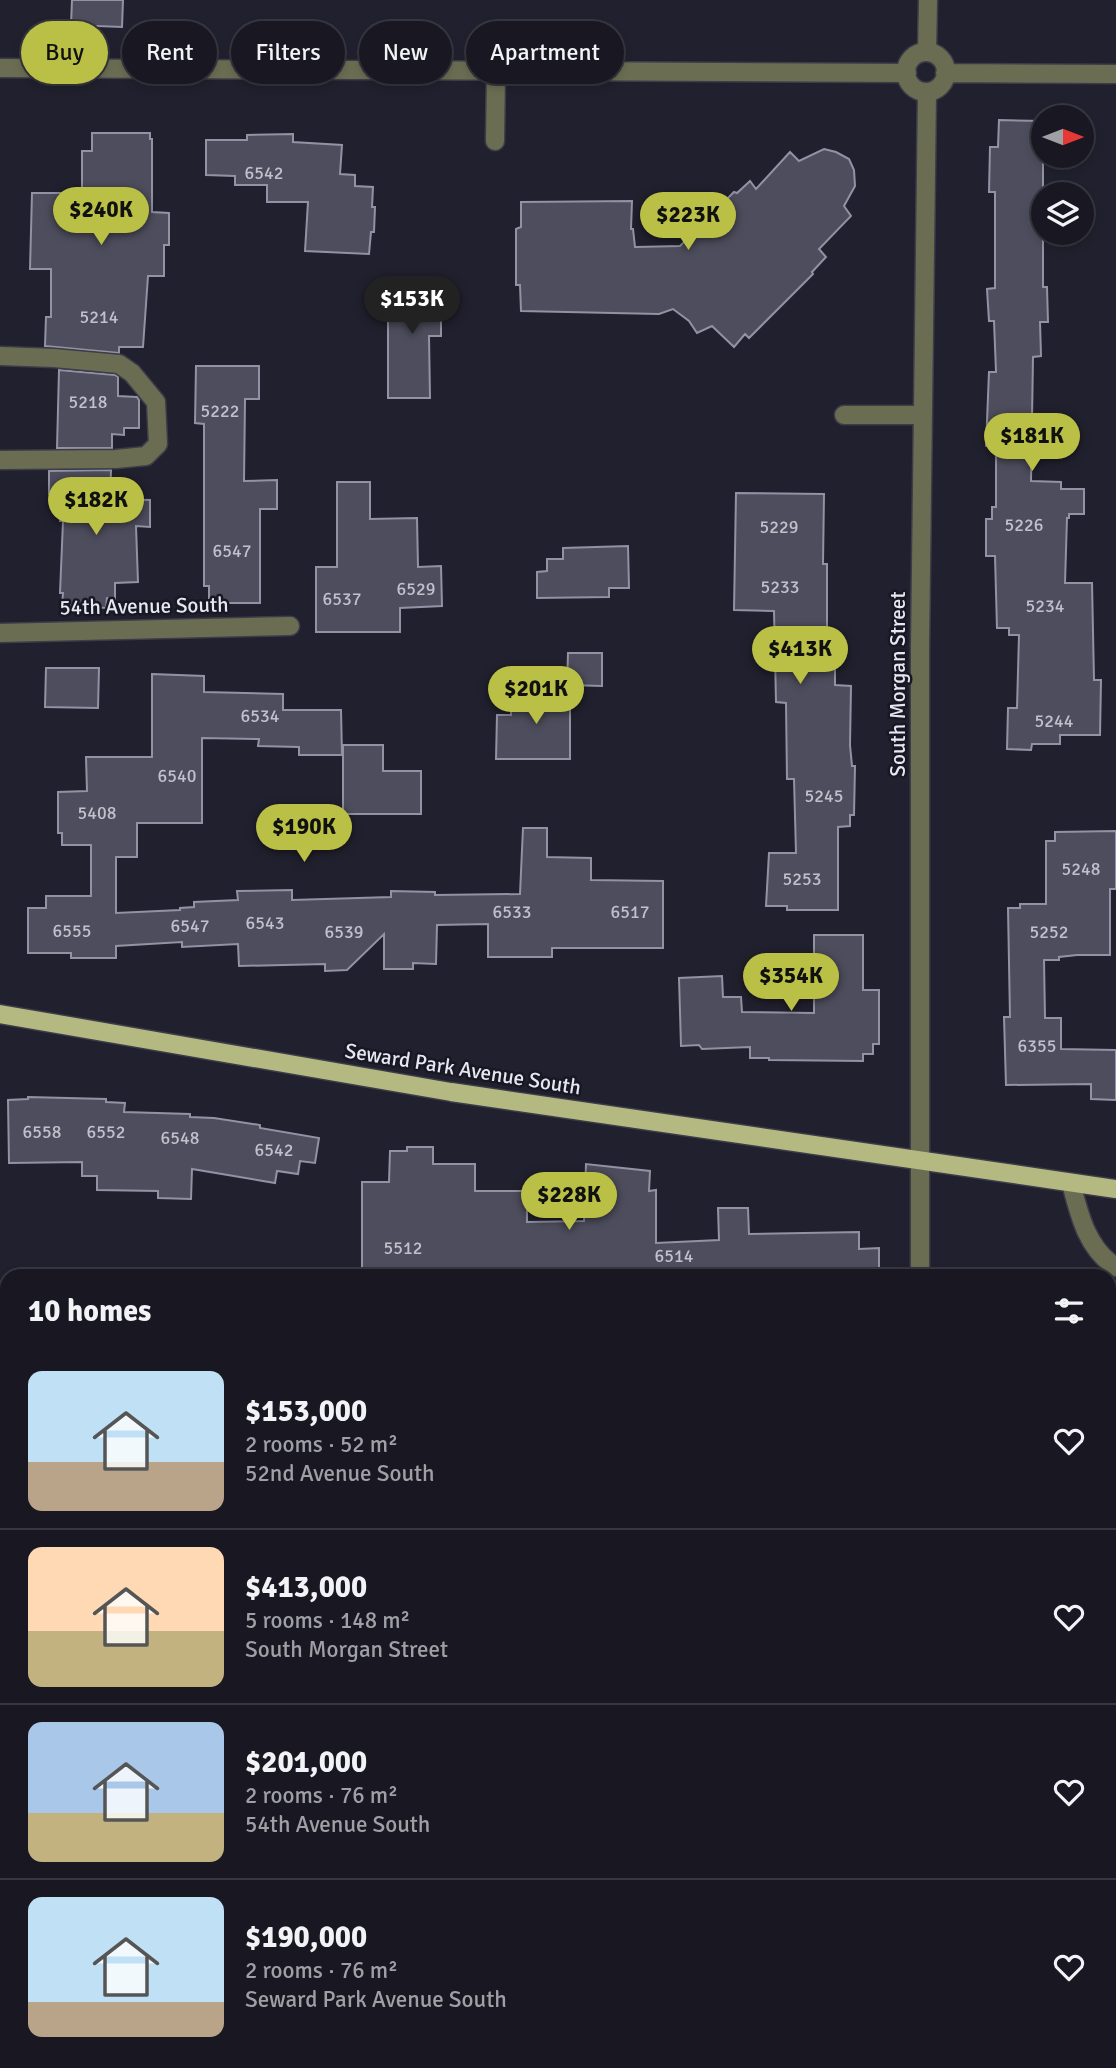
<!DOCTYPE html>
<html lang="en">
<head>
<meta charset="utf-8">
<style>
	body { margin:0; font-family:Signika,sans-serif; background:#22212a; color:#f1f3f6; height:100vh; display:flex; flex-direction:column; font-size:26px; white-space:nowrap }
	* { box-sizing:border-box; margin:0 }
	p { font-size:23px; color:#9fa0a5 }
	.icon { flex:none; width:38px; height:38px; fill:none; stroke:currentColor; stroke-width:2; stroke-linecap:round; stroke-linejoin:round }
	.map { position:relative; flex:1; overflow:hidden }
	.drawer { position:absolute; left:0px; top:1269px; width:1116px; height:800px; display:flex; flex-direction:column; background:#191822; border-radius:21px 21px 0 0; box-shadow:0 4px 10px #0003,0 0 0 2px #373740 }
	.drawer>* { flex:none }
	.hud { position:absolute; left:21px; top:21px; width:700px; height:63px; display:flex; gap:14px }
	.needle { width:46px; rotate:90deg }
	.buttons { position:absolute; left:1031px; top:105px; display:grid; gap:14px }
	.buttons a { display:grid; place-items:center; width:63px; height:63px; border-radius:50%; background:#191822; box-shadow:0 4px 10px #0003,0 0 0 2px #373740; font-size:35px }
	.price { position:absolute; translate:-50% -60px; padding:0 16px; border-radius:24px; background:#bac045; color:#111; font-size:23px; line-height:46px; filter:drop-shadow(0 2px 4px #0008) }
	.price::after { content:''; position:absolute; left:50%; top:42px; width:21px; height:16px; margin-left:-10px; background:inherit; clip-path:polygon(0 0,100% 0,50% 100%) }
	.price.active { background:#222; color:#fff }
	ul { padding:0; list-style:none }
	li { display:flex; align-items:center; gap:21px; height:175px; padding:0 28px }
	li+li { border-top:2px solid #373740 }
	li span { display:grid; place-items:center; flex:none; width:196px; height:140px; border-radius:14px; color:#555 }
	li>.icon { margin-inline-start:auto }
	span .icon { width:84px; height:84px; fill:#fffc; stroke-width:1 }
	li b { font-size:30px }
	h2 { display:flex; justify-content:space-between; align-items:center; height:84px; padding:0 28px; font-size:30px }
	.pill { padding:0 24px; border-radius:32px; background:#191822; box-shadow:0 4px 10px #0003,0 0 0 2px #373740; font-size:24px; line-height:63px }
	.pill.active { background:#bac045; color:#111 }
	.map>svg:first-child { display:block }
	.green { fill:#373a0f }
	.building { fill:#4e4d5d; stroke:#9392a4; stroke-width:2 }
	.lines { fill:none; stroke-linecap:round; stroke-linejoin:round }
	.minor-casing { stroke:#3d3c49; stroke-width:21 }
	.major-casing { stroke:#3d3c49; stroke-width:21 }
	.path { stroke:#8a8995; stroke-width:4.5; stroke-dasharray:7 3.5; stroke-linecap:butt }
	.minor { stroke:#6b6d53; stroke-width:18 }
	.major { stroke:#b4b981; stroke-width:18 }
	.labels { text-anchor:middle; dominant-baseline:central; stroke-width:5; stroke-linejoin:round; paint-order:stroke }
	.number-label { font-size:18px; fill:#c1c0cc }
	.street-label { font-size:21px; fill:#e7e7f1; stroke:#181724 }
</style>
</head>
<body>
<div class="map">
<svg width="1116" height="2068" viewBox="0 0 1116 2068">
	<rect width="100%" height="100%" fill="#21202e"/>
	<path class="green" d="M0 2015H7V2062H302V2068H0Z"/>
	<path class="building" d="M72 0H123L122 27 71 25Z
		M999 120 1043 121V287H1047L1048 322H1040L1041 356 1033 357 1031 481 1061 482V489H1084V514H1069V518H1067L1065 583H1092L1094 680H1101L1100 735H1060V744H1032L1031 750 1007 749 1008 708H1017L1019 635H1009V628H997L995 556H986V519H992V507H996V448L986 446 989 372H996L994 321H989L987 289 995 288V192H989L990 147H998Z
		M92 133H150V139H152V212L169 213V245H164V276H148L143 347H119V353L45 346 46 317H51V269H30L32 193H82V151H92Z
		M293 134V142L342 145 340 174 355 175V186L373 187 372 207H375L374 232H371L369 254 305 251 308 202H267V185H235V176L206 175V140H247V135Z
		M824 149 836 152 849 159 854 170 855 186 844 206 851 216 819 249 826 257 812 272 813 274 749 338 745 334 734 347 712 326 697 333 689 321 673 309 659 314 521 311 520 285H516V229L521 227V202L632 201 631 229H633L635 247 680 246 734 192 737 193 750 181 756 189 790 152 799 161Z
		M388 281H441V336H429L430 398H388Z
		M196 366H259V399H245L244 481 277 480V509H260V603H209V586H204V424L195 423Z
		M59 370 115 375 118 377V396L137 397 139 400V428H124V435L112 434V448H57Z
		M111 470 110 499 150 500V527L136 526 138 582 115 583V599L107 598 106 608 62 605 63 593H60L63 521H60L61 494H49V471Z
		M337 482H370V519L417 518 418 567 441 566 442 606 400 608V632H316V567H337Z
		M736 493 824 494 823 564H827V663H835V685L851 686 850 745 852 766H855L854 815H850V826L838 827V910H787V906H766L769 853H796L794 779H787L786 703 776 702 774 611 734 610Z
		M628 546 629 588H609V597L537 598V572L547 571V559H563V548Z
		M568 653H602V686L567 685Z
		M46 668H99L98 708 45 707Z
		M152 674 204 676V692L283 694V710H341L342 755H299V747L258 746 259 739 202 738V823H137V857H116V913L180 910V908L194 907V902L238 900 237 891 292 890V900L391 897V891L435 892V895L520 894 523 828H547V857L591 858V880L663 881V948H552V957H488V924L437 925 436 964 413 963V969H384V934L347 970 325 971V964L239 966 238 944 182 947V942L116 946V958H71V953H28V908H46V896H91V845H62V833H58V792L87 791 86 757H152Z
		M511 689H570V759H496L497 715H511Z
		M343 745H383V771H421V814H343Z
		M1116 831V889H1110V955H1077L1059 957V960H1044L1045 1018H1061V1049L1116 1050V1100L1091 1099V1084L1006 1085 1004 1017H1010L1008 908H1020V904H1046V841H1055V832Z
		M814 935H863V990H879V1044H873V1054H863V1061L769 1060V1058H750V1047L702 1049 699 1045 681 1046 679 978 722 976 723 997H741L742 1012 814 1013Z
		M28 1097 106 1099V1102L125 1103 124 1112 190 1114V1117L214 1118 260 1125V1128L319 1138 315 1163 300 1161 298 1174 277 1171 275 1183 192 1169 191 1199 158 1198V1191L97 1190V1176H82V1162L9 1163 8 1100 28 1099Z
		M407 1147H433V1164H475V1191H527V1222L584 1221 586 1164 650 1171 649 1191 656 1190V1243L719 1240 718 1208H748L749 1234 859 1232V1249L879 1248V1276H362V1182H389L390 1151H407Z"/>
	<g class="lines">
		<defs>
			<path id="minor" d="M927 52 928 0
				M906 72a20 20 0 1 1 40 0a20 20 0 1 1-40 0Z
				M0 68 907 73
				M945 73 1116 74
				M495 141 496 72
				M0 356 54 358 119 364 132 373 156 402 158 444 146 456 116 459 0 460
				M844 415H923
				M0 633 290 626
				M1071 1183C1079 1214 1087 1249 1116 1267
				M920 1276V648L927 92
				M0 1413 7 1414
				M0 1501H7
				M1110 1663H1116
				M0 1685H7
				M0 1994H7
				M1110 1999H1116
				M325 2068V2062
				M573 2068V2062"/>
			<path id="major" d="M0 1014 451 1092 1116 1189"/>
		</defs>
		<use href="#minor" class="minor-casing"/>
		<use href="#major" class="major-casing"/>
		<path class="path" d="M0 2049 7 2050
			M31 2062 45 2068
			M89 2068 93 2062"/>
		<use href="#minor" class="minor"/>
		<use href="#major" class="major"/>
	</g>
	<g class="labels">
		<g class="number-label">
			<text x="264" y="173">6542</text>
			<text x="99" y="317">5214</text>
			<text x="88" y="402">5218</text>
			<text x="220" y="411">5222</text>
			<text x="1024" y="525">5226</text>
			<text x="779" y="527">5229</text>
			<text x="232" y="551">6547</text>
			<text x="780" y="587">5233</text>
			<text x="416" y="589">6529</text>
			<text x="342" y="599">6537</text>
			<text x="1045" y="606">5234</text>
			<text x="260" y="716">6534</text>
			<text x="1054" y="721">5244</text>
			<text x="177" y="776">6540</text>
			<text x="824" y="796">5245</text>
			<text x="97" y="813">5408</text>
			<text x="1081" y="869">5248</text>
			<text x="802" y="879">5253</text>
			<text x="512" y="912">6533</text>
			<text x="630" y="912">6517</text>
			<text x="265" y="923">6543</text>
			<text x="190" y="926">6547</text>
			<text x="72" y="931">6555</text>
			<text x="344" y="932">6539</text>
			<text x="1049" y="932">5252</text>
			<text x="1037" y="1046">6355</text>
			<text x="42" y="1132">6558</text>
			<text x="106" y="1132">6552</text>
			<text x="180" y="1138">6548</text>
			<text x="274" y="1150">6542</text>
			<text x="403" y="1248">5512</text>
			<text x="674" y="1256">6514</text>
		</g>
		<g class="street-label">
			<text transform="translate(144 606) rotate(-1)">54th Avenue South</text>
			<text transform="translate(898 684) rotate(-90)">South Morgan Street</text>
			<text transform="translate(463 1069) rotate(9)">Seward Park Avenue South</text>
		</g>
	</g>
</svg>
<div class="buttons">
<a><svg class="needle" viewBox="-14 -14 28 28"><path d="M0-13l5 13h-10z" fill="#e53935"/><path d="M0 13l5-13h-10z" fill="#9fa0a5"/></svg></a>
<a><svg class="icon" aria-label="layers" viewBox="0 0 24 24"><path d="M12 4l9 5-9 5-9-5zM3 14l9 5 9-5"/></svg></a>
</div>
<b class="price" style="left:101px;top:247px">$240K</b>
<b class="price" style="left:688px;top:252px">$223K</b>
<b class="price active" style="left:412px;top:336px">$153K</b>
<b class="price" style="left:1032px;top:473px">$181K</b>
<b class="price" style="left:96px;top:537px">$182K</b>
<b class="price" style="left:800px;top:686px">$413K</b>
<b class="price" style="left:536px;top:726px">$201K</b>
<b class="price" style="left:304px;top:864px">$190K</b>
<b class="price" style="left:791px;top:1013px">$354K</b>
<b class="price" style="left:569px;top:1232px">$228K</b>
<div class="hud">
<a class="pill active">Buy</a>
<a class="pill">Rent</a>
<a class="pill">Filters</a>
<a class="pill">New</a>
<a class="pill">Apartment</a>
</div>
<section class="drawer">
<h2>10 homes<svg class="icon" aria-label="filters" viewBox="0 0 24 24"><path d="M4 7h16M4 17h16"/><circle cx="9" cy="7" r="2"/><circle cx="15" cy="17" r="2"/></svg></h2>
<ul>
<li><span style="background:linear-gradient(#bfe0f5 65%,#b9a48a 0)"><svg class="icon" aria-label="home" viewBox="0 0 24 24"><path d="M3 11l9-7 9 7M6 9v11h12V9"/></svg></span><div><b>$153,000</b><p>2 rooms · 52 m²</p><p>52nd Avenue South</p></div><svg class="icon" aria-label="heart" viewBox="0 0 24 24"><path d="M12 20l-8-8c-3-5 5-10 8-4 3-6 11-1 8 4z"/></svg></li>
<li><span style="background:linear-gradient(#ffd9b3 60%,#c2b280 0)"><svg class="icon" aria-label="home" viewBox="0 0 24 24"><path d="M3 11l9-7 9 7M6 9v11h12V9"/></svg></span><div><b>$413,000</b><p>5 rooms · 148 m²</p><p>South Morgan Street</p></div><svg class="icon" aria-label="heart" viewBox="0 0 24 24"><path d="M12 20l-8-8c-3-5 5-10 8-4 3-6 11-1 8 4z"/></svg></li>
<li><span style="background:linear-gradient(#a9c7e8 65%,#c2b280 0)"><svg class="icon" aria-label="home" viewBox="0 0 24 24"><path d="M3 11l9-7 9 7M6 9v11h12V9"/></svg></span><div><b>$201,000</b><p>2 rooms · 76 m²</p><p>54th Avenue South</p></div><svg class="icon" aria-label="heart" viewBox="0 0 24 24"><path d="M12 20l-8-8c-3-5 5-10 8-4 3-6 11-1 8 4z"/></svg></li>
<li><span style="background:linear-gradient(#bfe0f5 75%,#b9a48a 0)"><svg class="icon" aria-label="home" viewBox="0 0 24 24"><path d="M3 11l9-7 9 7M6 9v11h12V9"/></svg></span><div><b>$190,000</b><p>2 rooms · 76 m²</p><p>Seward Park Avenue South</p></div><svg class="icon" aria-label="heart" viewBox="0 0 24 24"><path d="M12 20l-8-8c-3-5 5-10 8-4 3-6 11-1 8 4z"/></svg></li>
</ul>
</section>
</div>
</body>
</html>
